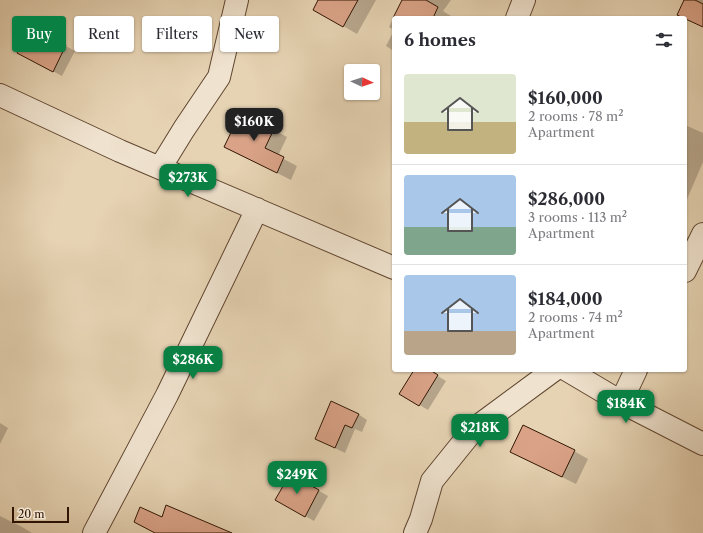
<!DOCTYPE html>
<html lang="en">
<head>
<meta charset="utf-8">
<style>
	body { margin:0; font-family:"Libre Caslon Text",serif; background:#f7f7f7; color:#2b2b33; height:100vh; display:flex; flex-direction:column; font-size:15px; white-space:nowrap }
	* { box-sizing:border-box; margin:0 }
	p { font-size:13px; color:#7c7c81 }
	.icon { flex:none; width:22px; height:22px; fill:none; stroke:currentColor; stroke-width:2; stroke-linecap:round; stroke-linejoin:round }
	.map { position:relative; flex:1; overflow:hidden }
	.side { position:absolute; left:392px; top:16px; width:295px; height:356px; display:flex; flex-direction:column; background:#fff; border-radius:4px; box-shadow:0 1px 3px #0004 }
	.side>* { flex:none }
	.banner { position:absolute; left:12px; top:16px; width:320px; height:36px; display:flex; gap:8px }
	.needle { width:26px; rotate:94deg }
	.fabs { position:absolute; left:344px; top:64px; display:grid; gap:8px }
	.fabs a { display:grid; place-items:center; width:36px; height:36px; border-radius:4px; background:#fff; box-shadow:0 1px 3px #0004; font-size:20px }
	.scale { position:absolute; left:12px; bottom:10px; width:57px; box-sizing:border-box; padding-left:4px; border:2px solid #321603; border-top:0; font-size:11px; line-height:14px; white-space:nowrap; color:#321603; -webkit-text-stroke:3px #efe2ce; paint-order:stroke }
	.price { position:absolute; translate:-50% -34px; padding:0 9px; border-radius:8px; background:#0b8043; color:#fff; font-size:13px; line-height:26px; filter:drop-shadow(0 1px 2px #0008) }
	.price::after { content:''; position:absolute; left:50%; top:24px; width:12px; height:9px; margin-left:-6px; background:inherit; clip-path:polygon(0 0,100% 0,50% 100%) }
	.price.selected { background:#222; color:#fff }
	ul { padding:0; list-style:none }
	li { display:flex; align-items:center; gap:12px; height:100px; padding:0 12px }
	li+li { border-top:1px solid #e1e1e2 }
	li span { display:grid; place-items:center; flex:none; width:112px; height:80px; border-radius:4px; color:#555 }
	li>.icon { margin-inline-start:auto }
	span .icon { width:48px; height:48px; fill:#fffc; stroke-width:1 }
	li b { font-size:17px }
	h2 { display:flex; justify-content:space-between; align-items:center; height:48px; padding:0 12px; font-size:17px }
	.pill { padding:0 14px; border-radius:4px; background:#fff; box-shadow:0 1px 3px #0004; font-size:14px; line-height:36px }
	.pill.selected { background:#0b8043; color:#fff }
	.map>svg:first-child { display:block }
	.shadow { fill:#0003 }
	.building { fill:#daa388; stroke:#321603 }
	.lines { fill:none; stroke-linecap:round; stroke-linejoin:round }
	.minor-casing { stroke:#5f452f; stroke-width:24 }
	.minor { stroke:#efe2ce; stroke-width:22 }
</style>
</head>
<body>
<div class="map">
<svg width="703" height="533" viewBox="0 0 703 533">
	<rect width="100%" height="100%" fill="#e6d3b3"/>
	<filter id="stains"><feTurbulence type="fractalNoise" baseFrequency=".005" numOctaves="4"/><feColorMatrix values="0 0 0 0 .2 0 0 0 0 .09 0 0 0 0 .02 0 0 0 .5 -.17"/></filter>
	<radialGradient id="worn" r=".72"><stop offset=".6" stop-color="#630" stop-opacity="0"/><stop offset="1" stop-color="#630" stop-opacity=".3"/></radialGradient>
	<path class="shadow" d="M320 0H376L357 34 314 9Z
		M403 0H451L443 11 451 16 450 18H394V30L389 27Z
		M685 0H703V27L678 15Z
		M32 28 75 51 62 76 28 58Z
		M394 30V51L386 46Z
		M685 125 703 133V162L685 204Z
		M274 130 287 137 278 156 297 166 291 180 225 147Z
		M685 236 696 242 685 251Z
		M416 370H428L446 381 428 410 401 394Z
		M358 414 367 420 362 432 355 429 345 453 316 439Z
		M0 423 8 428 0 444Z
		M574 451 588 459 576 484 525 459Z
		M291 475 328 496 314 521 277 500Z
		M0 516 22 527 32 533H0Z"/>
	<path class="building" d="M318 0H358L343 27 313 10Z
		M402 0H426L438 7 433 18H393Z
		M684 0H695L703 4V27L677 15Z
		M31 26 66 45 53 72 17 53Z
		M241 112 274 129 265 148 284 157 277 173 224 147Z
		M414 370H430L438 375 419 406 399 394Z
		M331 401 359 414 352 428 345 425 335 448 315 439Z
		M523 425 575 450 562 477 510 452Z
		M290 474 319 490 305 517 275 500Z
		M166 505 232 533H155L134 522 140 507 162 517Z"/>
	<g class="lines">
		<defs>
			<path id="minor" d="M517 18 524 0
				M0 95 120 151 394 268
				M160 168 184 129 219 77 237 0
				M685 271 703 234
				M567 370 621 402 703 444
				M621 402 636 370
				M94 533 167 395 257 209
				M415 533 421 519 432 481 474 429 554 370"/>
		</defs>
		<use href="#minor" class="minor-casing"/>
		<use href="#minor" class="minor"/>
	</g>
	<rect width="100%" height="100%" filter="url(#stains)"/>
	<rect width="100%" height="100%" fill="url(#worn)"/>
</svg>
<div class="fabs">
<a><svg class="needle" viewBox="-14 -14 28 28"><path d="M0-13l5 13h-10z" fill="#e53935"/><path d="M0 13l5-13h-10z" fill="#7c7c81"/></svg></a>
</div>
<div class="scale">20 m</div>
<b class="price selected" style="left:254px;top:142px">$160K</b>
<b class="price" style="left:188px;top:198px">$273K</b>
<b class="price" style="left:193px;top:380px">$286K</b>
<b class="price" style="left:626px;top:424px">$184K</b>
<b class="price" style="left:480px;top:448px">$218K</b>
<b class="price" style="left:297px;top:495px">$249K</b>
<div class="banner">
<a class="pill selected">Buy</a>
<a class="pill">Rent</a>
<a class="pill">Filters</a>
<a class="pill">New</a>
</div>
<section class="side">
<h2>6 homes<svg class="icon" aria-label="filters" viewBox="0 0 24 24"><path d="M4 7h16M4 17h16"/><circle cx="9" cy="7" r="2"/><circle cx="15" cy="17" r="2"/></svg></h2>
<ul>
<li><span style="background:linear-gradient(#dfe7d0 60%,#c2b280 0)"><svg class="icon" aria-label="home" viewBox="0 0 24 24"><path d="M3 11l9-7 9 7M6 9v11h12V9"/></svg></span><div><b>$160,000</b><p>2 rooms · 78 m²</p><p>Apartment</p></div></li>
<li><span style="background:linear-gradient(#a9c7e8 65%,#7fa58c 0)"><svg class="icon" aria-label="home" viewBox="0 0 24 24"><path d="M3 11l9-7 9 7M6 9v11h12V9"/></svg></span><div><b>$286,000</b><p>3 rooms · 113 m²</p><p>Apartment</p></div></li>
<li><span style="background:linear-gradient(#a9c7e8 70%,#b9a48a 0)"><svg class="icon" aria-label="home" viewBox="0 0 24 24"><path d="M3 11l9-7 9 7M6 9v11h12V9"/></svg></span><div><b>$184,000</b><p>2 rooms · 74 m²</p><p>Apartment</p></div></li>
</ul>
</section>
</div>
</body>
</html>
